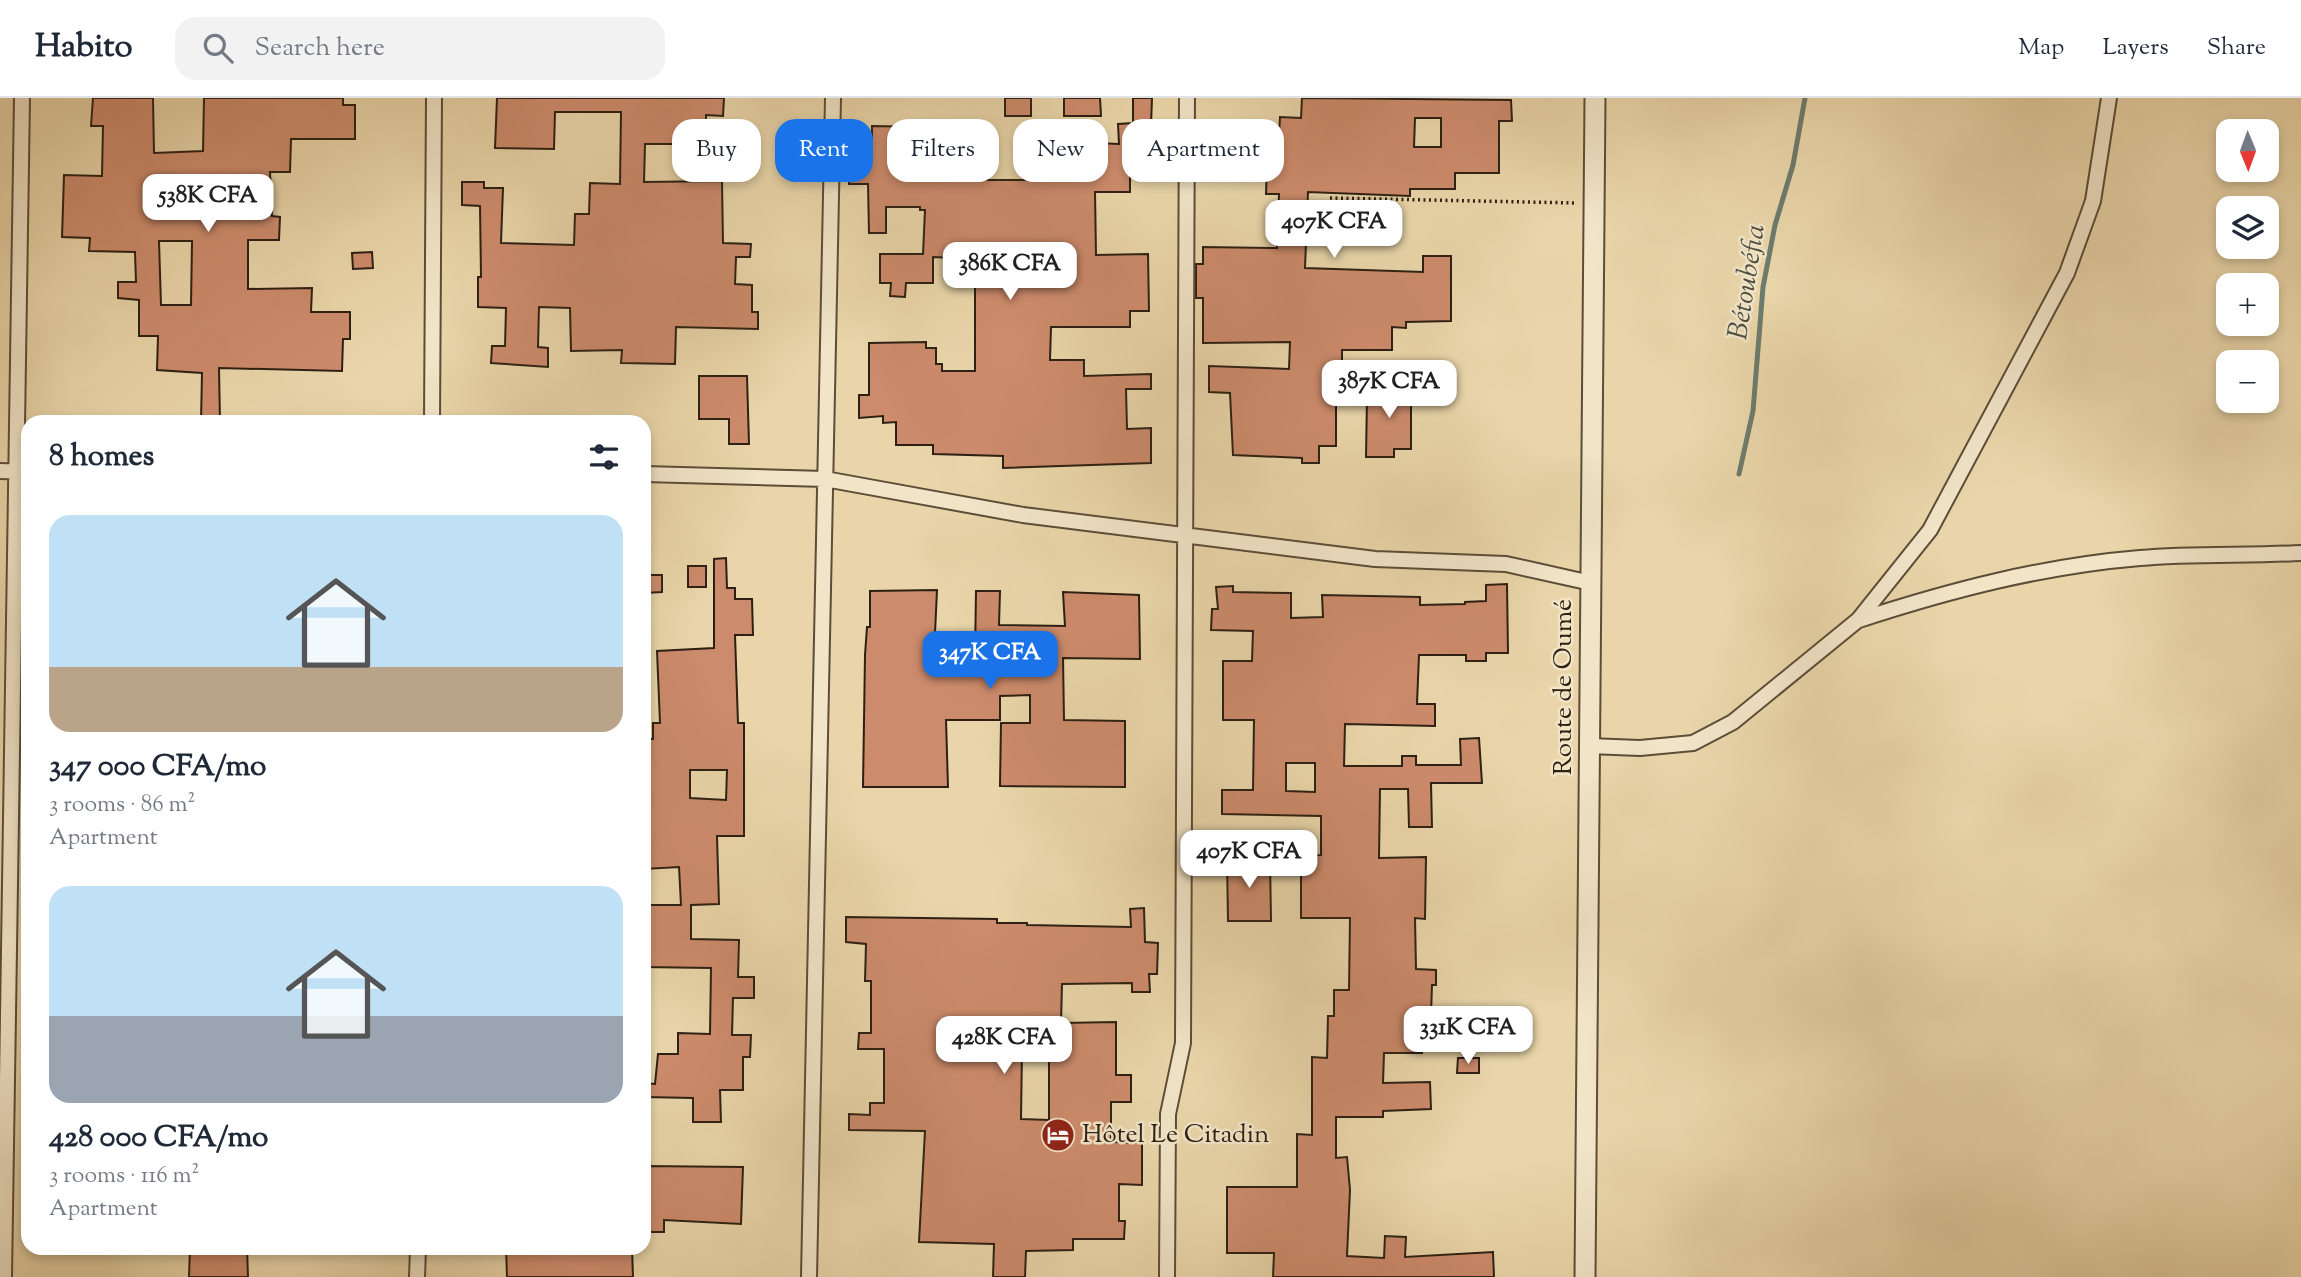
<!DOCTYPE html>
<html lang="en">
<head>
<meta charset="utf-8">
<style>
	body { margin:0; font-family:"Sorts Mill Goudy",serif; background:#f2f2f3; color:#1f2937; height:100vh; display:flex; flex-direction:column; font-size:26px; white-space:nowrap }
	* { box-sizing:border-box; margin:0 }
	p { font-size:23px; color:#747a83 }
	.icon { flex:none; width:38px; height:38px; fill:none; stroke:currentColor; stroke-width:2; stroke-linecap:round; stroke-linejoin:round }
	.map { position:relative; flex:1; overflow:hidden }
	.drawer { position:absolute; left:21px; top:317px; width:630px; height:840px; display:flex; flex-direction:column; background:#fff; border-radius:21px; box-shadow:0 4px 10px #0003 }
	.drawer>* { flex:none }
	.hud { position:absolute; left:672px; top:21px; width:665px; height:63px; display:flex; gap:14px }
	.needle { width:46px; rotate:179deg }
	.buttons { position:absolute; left:2216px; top:21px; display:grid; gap:14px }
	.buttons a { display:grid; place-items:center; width:63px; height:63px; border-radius:14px; background:#fff; box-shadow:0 4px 10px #0003; font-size:35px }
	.price { position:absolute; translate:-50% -60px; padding:0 16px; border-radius:14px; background:#fff; color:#222; font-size:23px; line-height:46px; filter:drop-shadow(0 2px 4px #0008) }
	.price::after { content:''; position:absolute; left:50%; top:42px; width:21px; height:16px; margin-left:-10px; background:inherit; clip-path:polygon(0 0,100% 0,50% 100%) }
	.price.active { background:#1a73e8; color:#fff }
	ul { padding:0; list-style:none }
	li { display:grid; align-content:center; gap:14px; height:371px; padding:0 28px }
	li span { display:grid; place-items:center; height:217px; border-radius:21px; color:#555 }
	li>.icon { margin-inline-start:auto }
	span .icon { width:126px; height:126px; fill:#fffc; stroke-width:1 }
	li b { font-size:30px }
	h2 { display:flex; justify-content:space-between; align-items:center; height:84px; padding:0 28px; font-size:30px }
	.tag { padding:0 24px; border-radius:21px; background:#fff; box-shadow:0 4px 10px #0003; font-size:24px; line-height:63px }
	.tag.active { background:#1a73e8; color:#fff }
	header { display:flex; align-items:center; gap:42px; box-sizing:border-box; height:98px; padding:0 35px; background:#fff; border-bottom:2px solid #e0e1e3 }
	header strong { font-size:33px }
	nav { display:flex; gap:38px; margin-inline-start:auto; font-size:24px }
	.search { width:490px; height:63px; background:#f2f2f3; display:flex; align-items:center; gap:18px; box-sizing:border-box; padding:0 24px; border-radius:21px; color:#747a83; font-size:26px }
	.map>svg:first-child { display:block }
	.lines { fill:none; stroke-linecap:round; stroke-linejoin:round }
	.stream { stroke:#6d7c6d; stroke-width:5 }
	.building { fill:#cc8b6c; stroke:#2d2013; stroke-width:2; fill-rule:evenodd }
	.minor-casing { stroke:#5c4d38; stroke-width:18 }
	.tertiary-casing { stroke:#5c4d38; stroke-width:23 }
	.path { stroke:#2d2013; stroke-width:3.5; stroke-dasharray:2 3.5; stroke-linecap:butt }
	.minor { stroke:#f1e4c7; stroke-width:14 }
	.tertiary { stroke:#f1e4c7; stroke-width:19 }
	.labels { text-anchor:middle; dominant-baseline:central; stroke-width:5; stroke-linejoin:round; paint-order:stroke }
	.street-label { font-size:26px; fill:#2d2013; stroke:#f1e4c7 }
	.poi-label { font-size:26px; fill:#2d2013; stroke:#f1e4c7; text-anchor:start }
	.water-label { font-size:28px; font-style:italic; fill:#4d4e40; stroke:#f1e4c7 }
</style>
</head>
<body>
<header>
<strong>Habito</strong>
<div class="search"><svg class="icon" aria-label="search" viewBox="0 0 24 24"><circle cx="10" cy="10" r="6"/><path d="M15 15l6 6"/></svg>Search here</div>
<nav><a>Map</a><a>Layers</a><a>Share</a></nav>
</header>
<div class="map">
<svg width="2301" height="1179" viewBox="0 0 2301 1179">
	<rect width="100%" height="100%" fill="#e9d5a9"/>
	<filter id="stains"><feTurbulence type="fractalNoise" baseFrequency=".00286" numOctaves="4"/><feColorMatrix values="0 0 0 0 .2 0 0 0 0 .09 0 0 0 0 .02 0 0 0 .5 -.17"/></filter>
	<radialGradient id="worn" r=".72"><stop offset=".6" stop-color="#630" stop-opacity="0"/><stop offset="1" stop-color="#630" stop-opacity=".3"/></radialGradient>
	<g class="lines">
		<path class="stream" d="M1739 376 1753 313 1763 189 1775 127 1793 67 1805 0"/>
	</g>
	<path class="building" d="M93 0H153L154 55 203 53 204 0H343V7H355V41H291L290 74H270L272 118 280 119 279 142H248V191L312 190 311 214H350V241H343L342 273 219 270 220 324H201L202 275 157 272 158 238H139V202L118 200V184H136L135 154 89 153 90 140 62 139 64 77 102 78 103 28H91ZM159 143H192L191 207H161Z
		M497 0H724L723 18 706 17V46H645L644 84 722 83 723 145 751 146 750 159H736L735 186 752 187V214H758V231L676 229 675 266 621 265 622 252 571 253 570 210 539 209 538 249 548 250V269L491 265 492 248H505L506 210 478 209V179H481L480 108 462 107V84H484V90H503L501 145 574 147 575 116H589L590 85 620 86 621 14H555L554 51 495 50Z
		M1005 0H1031V18H1005Z
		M1064 0H1100L1101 18H1064Z
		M1133 0H1152L1150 54H1130V94H1095L1096 157 1148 156 1149 213H1130V229H1051L1050 262H1084V278L1151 276V291H1126L1127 331 1151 330V365L1003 370V358L933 356V347H896V324L883 325V318L859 320V297H869V245L926 244V250H936V266H942V273H975V161L933 159V185H906L905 199 890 198 891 185H880V156H923L925 112H920V109H886V135H869L868 86H849V53L872 52V28L926 29V55H968L969 82H1048L1050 43 1119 46 1118 26 1133 25Z
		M1302 0 1511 2 1512 23H1499V75H1455V91H1410V98L1308 94 1305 170 1423 174V158H1451V223L1406 224V230L1392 229V252H1342V269H1336V348H1319V365H1302V360L1233 357 1230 295 1209 294V268L1289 271 1290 244 1203 245V200H1196V166H1203V149L1277 150 1279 96H1266L1268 37H1279L1280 19 1301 20ZM1415 20H1441V49H1414Z
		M372 154 373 170 353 171 352 155Z
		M699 278H747L749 346H729V321H699Z
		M1383 283H1411V351H1394V359H1366L1367 299H1383Z
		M726 460 727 490H735V501H752L753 537H735L738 625H744V738H717L719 806 691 807V841L739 842 738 879H754V900H733L732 937H751L750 959H743V992H720L721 1024H693V1000L644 999V985L655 986 658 956H678V935L710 936 711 870 644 869V807H681L679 769 644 771V718H647L649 702 650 672H644V641H653V625H660L657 553 714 550V461ZM690 672H727L726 702 690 700Z
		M688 468H706V489H688Z
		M644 477H662V494L644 495Z
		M1507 486 1508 555H1486V563H1466V557H1419L1417 606H1435V628L1345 626 1344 668H1402V658H1416V667H1461L1460 641 1479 640 1482 685H1431L1432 729H1409L1408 691H1380L1379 760 1426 759 1425 821 1415 820 1416 871 1436 872V887H1432L1431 916H1451L1452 946 1422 948V955H1384L1383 985 1430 984 1431 1011 1383 1013V1019H1336V1060L1347 1059 1350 1092 1347 1158 1384 1160 1385 1138 1406 1139 1405 1159 1493 1154 1494 1179H1273L1274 1155H1227V1089H1297V1036L1312 1037V959L1327 960 1328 918H1334V892H1349L1350 820H1301V773H1275V758L1321 757V718L1222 716V692H1253L1254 622H1223V563H1252L1253 533 1211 532 1212 511H1218L1216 489 1233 488V494L1291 495V520L1323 519 1322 497 1420 499V507L1465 506V504L1486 503V487ZM1286 665H1315V694L1286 693Z
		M937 492 934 557 975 558 976 493H1000L999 527 1065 528 1063 494 1139 497 1140 561 1063 560 1064 622 1125 623V689L1000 688 1001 625H1030V597L1000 598V622H946L948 689H863L865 557 867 529H870V493Z
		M1227 760H1270L1271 823H1228Z
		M1144 810 1145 844 1158 845 1157 876H1149L1150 894H1132V885L1062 886 1061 925 1116 924V977H1131V1004H1111V1044L1142 1045V1087L1119 1086V1123H1125L1124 1141H1073V1152L1026 1153 1025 1179H993L994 1146 919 1144 925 1033 849 1032V1016L870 1017V1005H884V951H858L859 935H871V883H865L866 846 846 844V819L997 821V825H1027V827L1131 829 1130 811ZM1022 951H1049V1022L1021 1021Z
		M1458 960H1479V975H1457Z
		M644 1068 743 1069 741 1126 664 1122V1134H644V1117H650V1089H644Z
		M190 1150H247L248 1179H189Z
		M506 1150H632L633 1179H507Z"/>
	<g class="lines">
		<defs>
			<path id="minor" d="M432 324 434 0
				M0 373 28 374
				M644 376 825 381 1023 417 1375 461 1506 466 1591 485
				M1859 522C1951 492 2043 468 2140 460 2194 455 2248 458 2301 455
				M1589 648 1640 650 1693 645 1733 624 1858 522 1930 432 2067 175 2093 103 2109 0
				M4 1179 22 0
				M417 1179 418 1150
				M809 1179 833 0
				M1167 1179 1168 1016 1183 945 1187 0"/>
			<path id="tertiary" d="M1585 1179 1595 0"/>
		</defs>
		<use href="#minor" class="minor-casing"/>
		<use href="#tertiary" class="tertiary-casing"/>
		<path class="path" d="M1330 100 1576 105"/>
		<use href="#minor" class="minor"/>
		<use href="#tertiary" class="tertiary"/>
	</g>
	<defs>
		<symbol id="hotel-disc" viewBox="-11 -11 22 22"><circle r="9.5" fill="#8f2418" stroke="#f1e4c7"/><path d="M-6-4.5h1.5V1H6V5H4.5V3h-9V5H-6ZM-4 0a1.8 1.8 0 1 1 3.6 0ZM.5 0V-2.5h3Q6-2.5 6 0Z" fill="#fff"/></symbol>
	</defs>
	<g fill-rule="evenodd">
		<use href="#hotel-disc" x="1039" y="1018" width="38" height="38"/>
	</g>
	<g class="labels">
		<g class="street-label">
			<text transform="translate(1564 589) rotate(-90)">Route de Oumé</text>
		</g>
		<g class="poi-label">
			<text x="1082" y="1037">Hôtel Le Citadin</text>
		</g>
		<g class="water-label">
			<text transform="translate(1748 184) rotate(-81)">Bétoubéfia</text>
		</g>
	</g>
	<rect width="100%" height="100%" filter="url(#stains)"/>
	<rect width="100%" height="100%" fill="url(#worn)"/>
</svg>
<div class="buttons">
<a><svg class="needle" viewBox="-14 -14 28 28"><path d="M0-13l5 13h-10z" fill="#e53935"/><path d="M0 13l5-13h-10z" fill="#747a83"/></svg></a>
<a><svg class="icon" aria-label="layers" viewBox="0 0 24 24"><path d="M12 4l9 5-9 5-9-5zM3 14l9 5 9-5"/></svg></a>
<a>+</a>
<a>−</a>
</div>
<b class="price" style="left:208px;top:136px">538K CFA</b>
<b class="price" style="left:1334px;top:162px">407K CFA</b>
<b class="price" style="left:1010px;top:204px">386K CFA</b>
<b class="price" style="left:1389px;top:322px">387K CFA</b>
<b class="price active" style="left:990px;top:593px">347K CFA</b>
<b class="price" style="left:1249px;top:792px">407K CFA</b>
<b class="price" style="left:1468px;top:968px">331K CFA</b>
<b class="price" style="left:1004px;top:978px">428K CFA</b>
<div class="hud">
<a class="tag">Buy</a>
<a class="tag active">Rent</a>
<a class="tag">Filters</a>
<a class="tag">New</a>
<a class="tag">Apartment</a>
</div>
<section class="drawer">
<h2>8 homes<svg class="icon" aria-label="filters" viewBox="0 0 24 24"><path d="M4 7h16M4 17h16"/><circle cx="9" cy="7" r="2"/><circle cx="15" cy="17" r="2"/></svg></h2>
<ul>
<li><span style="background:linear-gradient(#bfe0f5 70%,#b9a48a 0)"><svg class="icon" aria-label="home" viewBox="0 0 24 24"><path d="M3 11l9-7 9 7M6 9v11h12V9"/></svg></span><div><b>347 000 CFA/mo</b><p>3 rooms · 86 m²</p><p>Apartment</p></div></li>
<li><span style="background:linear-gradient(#bfe0f5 60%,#9aa5b1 0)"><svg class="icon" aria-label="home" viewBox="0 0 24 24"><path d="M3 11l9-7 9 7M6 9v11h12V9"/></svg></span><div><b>428 000 CFA/mo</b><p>3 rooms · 116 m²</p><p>Apartment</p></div></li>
</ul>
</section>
</div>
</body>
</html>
